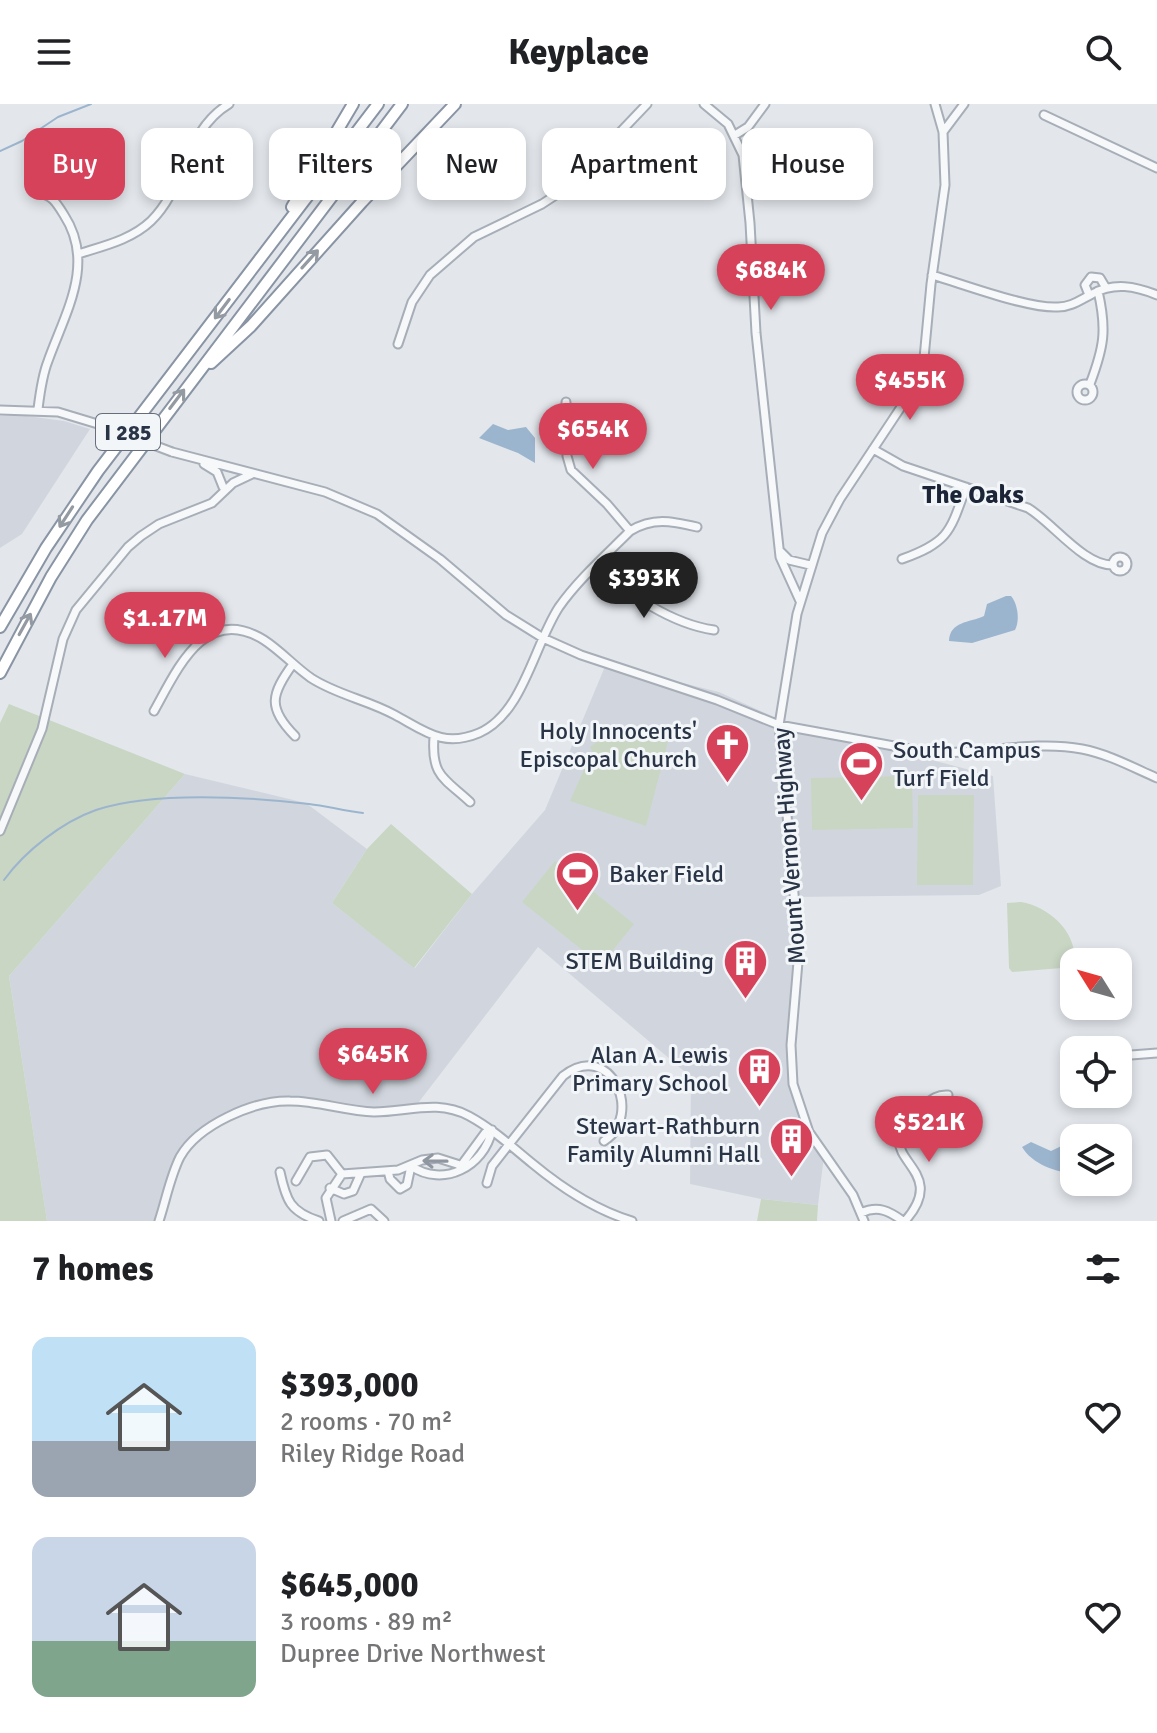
<!DOCTYPE html>
<html lang="en">
<head>
<meta charset="utf-8">
<style>
	body { margin:0; font-family:Signika,sans-serif; background:#f6f6f6; color:#202124; height:100vh; display:flex; flex-direction:column; font-size:30px; white-space:nowrap }
	* { box-sizing:border-box; margin:0 }
	p { font-size:26px; color:#757577 }
	.icon { flex:none; width:44px; height:44px; fill:none; stroke:currentColor; stroke-width:2; stroke-linecap:round; stroke-linejoin:round }
	.map { position:relative; height:1117px; overflow:hidden }
	.side { display:flex; flex-direction:column; background:#fff; flex:1 }
	.side>* { flex:none }
	.top-card { position:absolute; left:24px; top:24px; width:1110px; height:72px; display:flex; gap:16px }
	.needle { width:52px; rotate:307deg }
	.buttons { position:absolute; left:1060px; top:844px; display:grid; gap:16px }
	.buttons a { display:grid; place-items:center; width:72px; height:72px; border-radius:16px; background:#fff; box-shadow:0 4px 12px #0003; font-size:40px }
	.price { position:absolute; translate:-50% -68px; padding:0 18px; border-radius:28px; background:#d7425b; color:#fff; font-size:26px; line-height:52px; filter:drop-shadow(0 2px 4px #0008) }
	.price::after { content:''; position:absolute; left:50%; top:48px; width:24px; height:18px; margin-left:-12px; background:inherit; clip-path:polygon(0 0,100% 0,50% 100%) }
	.price.selected { background:#222; color:#fff }
	ul { padding:0; list-style:none }
	li { display:flex; align-items:center; gap:24px; height:200px; padding:0 32px }
	li span { display:grid; place-items:center; flex:none; width:224px; height:160px; border-radius:16px; color:#555 }
	li>.icon { margin-inline-start:auto }
	span .icon { width:96px; height:96px; fill:#fffc; stroke-width:1 }
	li b { font-size:34px }
	h2 { display:flex; justify-content:space-between; align-items:center; height:96px; padding:0 32px; font-size:34px }
	.pill { padding:0 28px; border-radius:16px; background:#fff; box-shadow:0 4px 12px #0003; font-size:28px; line-height:72px }
	.pill.selected { background:#d7425b; color:#fff }
	header { display:flex; justify-content:space-between; align-items:center; height:104px; padding:0 32px; background:#fff; font-size:36px; font-weight:700 }
	.map>svg:first-child { display:block }
	.built { fill:#d1d6de }
	.green { fill:#c9d6c4 }
	.water { fill:#9cb5ce }
	.lines { fill:none; stroke-linecap:round; stroke-linejoin:round }
	.stream { stroke:#9cb5ce; stroke-width:2 }
	.minor-casing { stroke:#a7aeb7; stroke-width:11 }
	.highway-casing { stroke:#8994a4; stroke-width:14 }
	.minor { stroke:#f6f8fa; stroke-width:7 }
	.highway { stroke:#fff; stroke-width:10 }
	.minor-bridge-casing { stroke:#a7aeb7; stroke-width:11; stroke-linecap:butt }
	.minor-bridge { stroke:#f6f8fa; stroke-width:7 }
	.oneway { stroke:#949aa2 }
	.oneway2 { stroke:#9096a0 }
	.labels { text-anchor:middle; dominant-baseline:central; stroke-width:6; stroke-linejoin:round; paint-order:stroke }
	.shield { fill:#f3f6f9; stroke:#666e7c; stroke-width:2 }
	.shield-label { font-size:22px; font-weight:bold; fill:#293446 }
	.poi-label { font-size:24px; fill:#293446; stroke:#f3f6f9; text-anchor:end }
	.street-label { font-size:24px; fill:#293446; stroke:#f3f6f9 }
	.neighbourhood-label { font-size:26px; font-weight:bold; fill:#1c2537; stroke:#f3f6f9 }
</style>
</head>
<body>
<header><svg class="icon" aria-label="menu" viewBox="0 0 24 24"><path d="M4 6h16M4 12h16M4 18h16"/></svg>Keyplace<svg class="icon" aria-label="search" viewBox="0 0 24 24"><circle cx="10" cy="10" r="6"/><path d="M15 15l6 6"/></svg></header>
<div class="map">
<svg width="1157" height="1117" viewBox="0 0 1157 1117">
	<rect width="100%" height="100%" fill="#e3e7ec"/>
	<path class="built" d="M20 311 64 317 90 325 22 430 0 444V312Z
		M606 560 719 588 783 617 993 672 1001 782 979 791 794 793 797 818 795 913 787 969 802 1013 824 1052 818 1101 761 1095 690 1080 691 973 538 843 412 1007 381 1013 322 997 227 1007 172 1057 157 1117H47L9 872 185 670 306 699 367 745 332 799 415 864 472 790 545 706Z"/>
	<path class="green" d="M9 600 185 670 9 872 47 1117H0V619Z
		M618 621 669 634 646 722 570 697 592 647 590 643Z
		M912 672 913 724 812 726 811 674Z
		M918 691H974L973 781H917Z
		M391 720 472 790 414 864 332 799 367 745Z
		M555 757 634 820 601 861 522 798Z
		M1021 798C1051 803 1080 831 1074 863L1012 868 1009 864 1007 799Z
		M761 1095 818 1101 817 1117H757Z"/>
	<path class="water" d="M493 320 508 326 526 323 535 334V359L518 349 479 334Z
		M1006 492H1011C1018 500 1020 517 1015 526L972 539 949 537C950 517 969 519 984 512L987 500Z
		M1074 1036V1070C1056 1068 1032 1060 1022 1043L1031 1038 1051 1047Z"/>
	<g class="lines">
		<path class="stream" d="M0 47 22 37 58 13 91 0
			M4 776C25 747 62 718 96 706 153 687 249 693 309 700 327 702 344 707 363 709"/>
		<defs>
			<path id="minor" d="M704 0 728 20 743 51 750 119 756 229 780 453 800 497
				M1044 11 1157 64
				M943 28 964 0
				M735 31 748 23 765 0
				M37 88C52 91 56 98 64 111 96 160 65 209 48 257 42 272 40 289 38 305
				M78 150C103 142 131 136 151 117 186 83 185 26 229 0
				M932 171C963 180 1029 205 1058 203 1071 203 1080 196 1092 190 1114 178 1135 182 1157 191
				M1089 191 1085 181 1091 173 1100 174 1106 184
				M398 240 412 198 430 171 474 133 542 100 568 83 647 0
				M1077 288a8 8 0 1 1 16 0a8 8 0 1 1-16 0Z
				M1090 280C1104 243 1107 226 1098 187
				M566 298 567 352 571 366 607 400 630 427
				M0 306 58 308 101 321
				M873 345 903 362 1028 404C1053 419 1084 462 1113 461
				M172 348 325 388 377 410 440 455 506 511 543 534 581 551 717 596 779 621 932 649C980 650 1035 636 1082 645 1108 650 1132 663 1157 674
				M204 360 217 368 223 383
				M781 448 789 456 810 461
				M1113 460a7 7 0 1 1 14 0a7 7 0 1 1-14 0Z
				M902 455C949 438 950 428 966 383
				M597 461C627 490 672 520 714 526
				M189 505 206 533
				M293 560C271 590 267 604 295 632
				M154 607C177 566 205 499 264 536 281 547 295 563 311 574 337 591 368 596 395 611 425 627 443 644 479 629 523 610 534 541 559 503 578 476 606 451 630 427 653 413 671 417 697 423
				M434 633C431 672 444 674 470 698
				M0 727 42 625 63 535 76 506 128 443 141 432 159 420 212 399 233 379 252 370
				M1118 952 1157 949
				M1069 956H1074
				M411 1062C443 1084 484 1063 492 1026
				M460 1063 485 1029 492 1026
				M388 1067 390 1075 400 1085 407 1081 411 1062
				M280 1068C286 1096 290 1108 319 1117
				M296 1077 310 1053 327 1051 342 1070
				M487 1079 492 1062 563 972C611 934 644 1012 604 1037
				M330 1084 344 1090 353 1087 361 1069
				M861 1109C878 1101 889 1107 903 1117
				M159 1117C166 1096 170 1073 180 1053 198 1021 254 996 290 997 318 997 346 1007 374 1008 408 1008 437 995 469 1012 493 1025 512 1043 533 1060 562 1084 595 1106 632 1117
				M331 1117 326 1094 342 1070 398 1066 422 1056 438 1054 460 1061
				M343 1117 371 1105 384 1117
				M864 1117 853 1091 809 1028 793 980 791 941 799 846 779 621 797 510 822 429 840 395 909 291 924 254 931 180 945 81 943 28 935 0
				M905 1117C956 1059 858 1056 921 1004 930 997 936 990 948 991"/>
			<path id="highway" d="M292 103 353 0
				M211 259 251 222 362 98 455 0
				M0 523 46 444 98 367 378 0
				M0 569 51 473 87 416 402 0"/>
		</defs>
		<use href="#minor" class="minor-casing"/>
		<use href="#highway" class="highway-casing"/>
		<use href="#minor" class="minor"/>
		<use href="#highway" class="highway"/>
		<defs>
			<path id="minor-bridge" d="M101 321 172 348"/>
		</defs>
		<use href="#minor-bridge" class="minor-bridge-casing"/>
		<use href="#minor-bridge" class="minor-bridge"/>
	</g>
	<defs><path id="oneway-shaft" d="M-6 0H5M1.5-3L5.5 0L1.5 3" fill="none" stroke-width="1.6" stroke-linecap="round" stroke-linejoin="round" transform="scale(2)"/></defs>
	<g class="oneway">
		<use href="#oneway-shaft" transform="translate(310 155) rotate(-48)"/>
		<use href="#oneway-shaft" transform="translate(222 205) rotate(127)"/>
		<use href="#oneway-shaft" transform="translate(177 295) rotate(-53)"/>
		<use href="#oneway-shaft" transform="translate(66 413) rotate(123)"/>
		<use href="#oneway-shaft" transform="translate(25 520) rotate(-61)"/>
	</g>
	<use class="oneway2" href="#oneway-shaft" transform="translate(435 1057) rotate(-179)"/>
	<defs>
		<symbol id="church-pin" viewBox="-11 -11 22 30"><path d="M0 17L-7.5 6A9.5 9.5 0 1 1 7.5 6Z" fill="#d7425b" stroke="#f3f6f9"/><path d="M-1.2-6h2.4v3.5h3.3v2.4h-3.3V6h-2.4V-.1h-3.3v-2.4h3.3Z" fill="#fff"/></symbol>
		<symbol id="stadium-pin" viewBox="-11 -11 22 30"><path d="M0 17L-7.5 6A9.5 9.5 0 1 1 7.5 6Z" fill="#d7425b" stroke="#f3f6f9"/><path d="M0-5a6.5 5 0 1 0 0 10a6.5 5 0 1 0 0-10ZM-3.5-1.8h7v3.6h-7Z" fill="#fff"/></symbol>
		<symbol id="building-pin" viewBox="-11 -11 22 30"><path d="M0 17L-7.5 6A9.5 9.5 0 1 1 7.5 6Z" fill="#d7425b" stroke="#f3f6f9"/><path d="M-4-6H4V6H1V3H-1V6H-4ZM-2.5-4.3h1.7v1.8h-1.7ZM.8-4.3h1.7v1.8H.8ZM-2.5-1h1.7V.8h-1.7ZM.8-1h1.7V.8H.8Z" fill="#fff"/></symbol>
	</defs>
	<g fill-rule="evenodd">
		<use href="#church-pin" x="702" y="616" width="51" height="69"/>
		<use href="#stadium-pin" x="836" y="634" width="51" height="69"/>
		<use href="#stadium-pin" x="552" y="744" width="51" height="69"/>
		<use href="#building-pin" x="720" y="832" width="51" height="69"/>
		<use href="#building-pin" x="734" y="940" width="51" height="69"/>
		<use href="#building-pin" x="766" y="1010" width="51" height="69"/>
	</g>
	<g class="labels">
		<rect class="shield" x="96" y="310" width="64" height="36" rx="6"/>
		<g class="shield-label">
			<text x="128" y="328">I 285</text>
		</g>
		<g class="poi-label">
			<text x="697" y="627">Holy Innocents'<tspan x="697" dy="28">Episcopal Church</tspan></text>
			<text x="893" y="646" text-anchor="start">South Campus<tspan x="893" dy="28">Turf Field</tspan></text>
			<text x="609" y="770" text-anchor="start">Baker Field</text>
			<text x="714" y="857">STEM Building</text>
			<text x="728" y="951">Alan A. Lewis<tspan x="728" dy="28">Primary School</tspan></text>
			<text x="760" y="1022">Stewart-Rathburn<tspan x="760" dy="28">Family Alumni Hall</tspan></text>
		</g>
		<g class="street-label">
			<text transform="translate(789 742) rotate(-94)">Mount Vernon Highway</text>
		</g>
		<g class="neighbourhood-label">
			<text x="973" y="391">The Oaks</text>
		</g>
	</g>
</svg>
<div class="buttons">
<a><svg class="needle" viewBox="-14 -14 28 28"><path d="M0-13l5 13h-10z" fill="#e53935"/><path d="M0 13l5-13h-10z" fill="#757577"/></svg></a>
<a><svg class="icon" aria-label="locate" viewBox="0 0 24 24"><circle cx="12" cy="12" r="6"/><path d="M12 2v4M12 18v4M2 12h4M18 12h4"/></svg></a>
<a><svg class="icon" aria-label="layers" viewBox="0 0 24 24"><path d="M12 4l9 5-9 5-9-5zM3 14l9 5 9-5"/></svg></a>
</div>
<b class="price" style="left:771px;top:208px">$684K</b>
<b class="price" style="left:910px;top:318px">$455K</b>
<b class="price" style="left:593px;top:367px">$654K</b>
<b class="price selected" style="left:644px;top:516px">$393K</b>
<b class="price" style="left:165px;top:556px">$1.17M</b>
<b class="price" style="left:373px;top:992px">$645K</b>
<b class="price" style="left:929px;top:1060px">$521K</b>
<div class="top-card">
<a class="pill selected">Buy</a>
<a class="pill">Rent</a>
<a class="pill">Filters</a>
<a class="pill">New</a>
<a class="pill">Apartment</a>
<a class="pill">House</a>
</div>
</div>
<section class="side">
<h2>7 homes<svg class="icon" aria-label="filters" viewBox="0 0 24 24"><path d="M4 7h16M4 17h16"/><circle cx="9" cy="7" r="2"/><circle cx="15" cy="17" r="2"/></svg></h2>
<ul>
<li><span style="background:linear-gradient(#bfe0f5 65%,#9aa5b1 0)"><svg class="icon" aria-label="home" viewBox="0 0 24 24"><path d="M3 11l9-7 9 7M6 9v11h12V9"/></svg></span><div><b>$393,000</b><p>2 rooms · 70 m²</p><p>Riley Ridge Road</p></div><svg class="icon" aria-label="heart" viewBox="0 0 24 24"><path d="M12 20l-8-8c-3-5 5-10 8-4 3-6 11-1 8 4z"/></svg></li>
<li><span style="background:linear-gradient(#c9d6e8 65%,#7fa58c 0)"><svg class="icon" aria-label="home" viewBox="0 0 24 24"><path d="M3 11l9-7 9 7M6 9v11h12V9"/></svg></span><div><b>$645,000</b><p>3 rooms · 89 m²</p><p>Dupree Drive Northwest</p></div><svg class="icon" aria-label="heart" viewBox="0 0 24 24"><path d="M12 20l-8-8c-3-5 5-10 8-4 3-6 11-1 8 4z"/></svg></li>
</ul>
</section>
</body>
</html>
